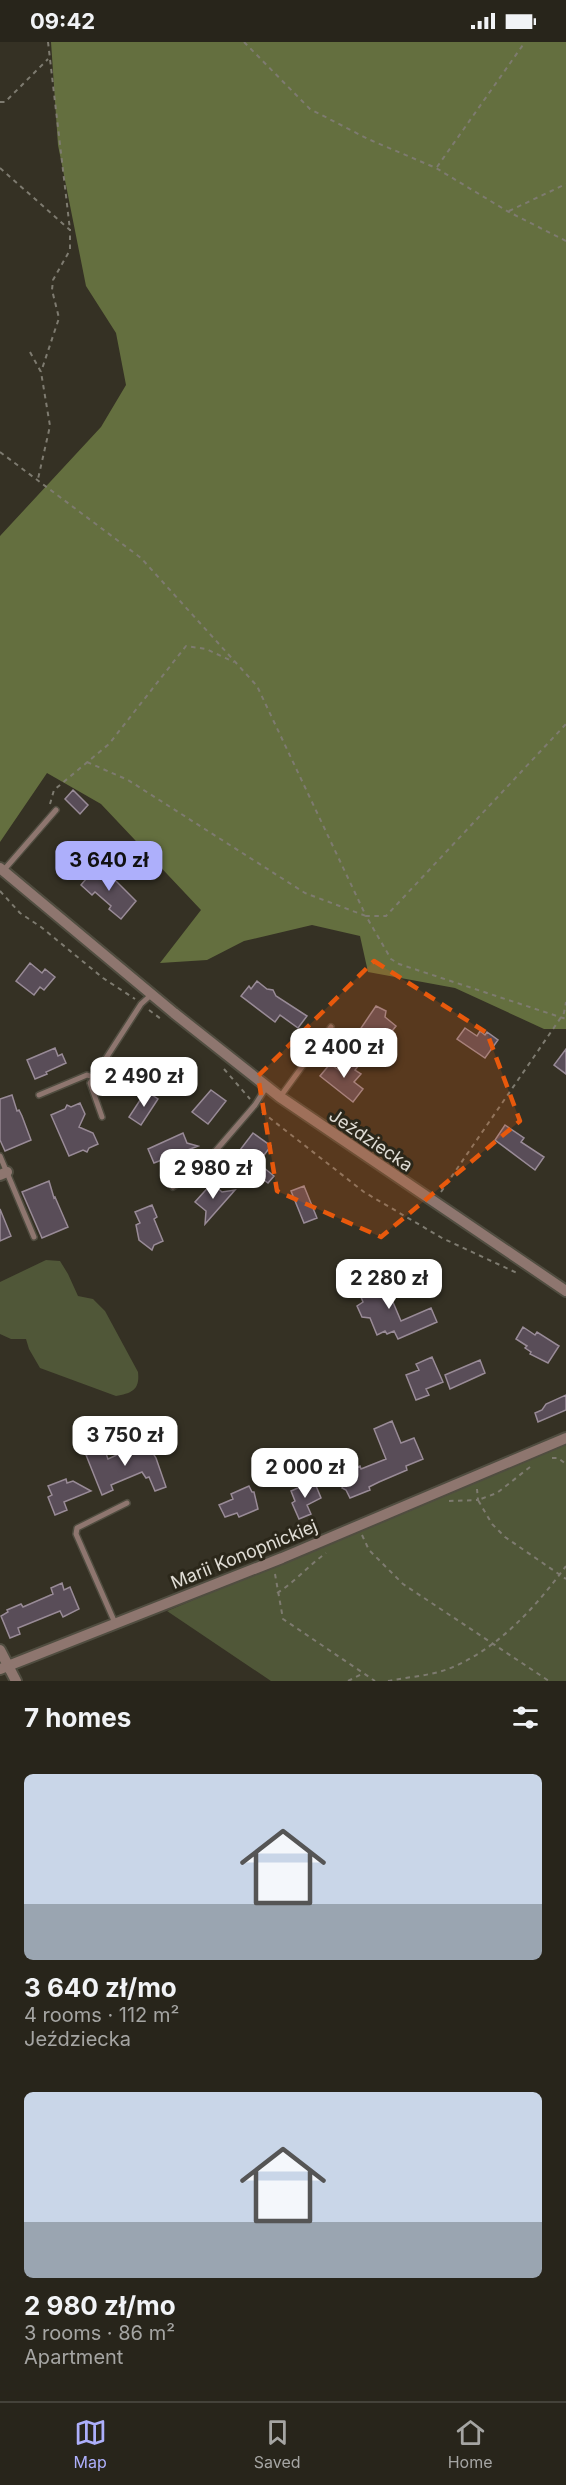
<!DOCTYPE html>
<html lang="en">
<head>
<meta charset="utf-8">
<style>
	body { margin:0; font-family:Inter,sans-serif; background:#302d24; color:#f1f3f6; height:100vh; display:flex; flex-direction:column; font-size:22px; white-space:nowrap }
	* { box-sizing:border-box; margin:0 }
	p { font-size:20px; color:#a5a5a3 }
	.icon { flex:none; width:33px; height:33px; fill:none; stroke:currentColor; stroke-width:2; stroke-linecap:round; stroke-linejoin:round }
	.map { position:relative; height:1639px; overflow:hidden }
	.panel { display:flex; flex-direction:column; background:#28251b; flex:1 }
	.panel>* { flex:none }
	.price { position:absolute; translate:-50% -51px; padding:0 14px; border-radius:12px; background:#fff; color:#222; font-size:20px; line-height:39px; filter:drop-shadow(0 2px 3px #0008) }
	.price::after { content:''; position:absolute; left:50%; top:36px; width:18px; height:14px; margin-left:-9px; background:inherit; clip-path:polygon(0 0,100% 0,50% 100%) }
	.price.active { background:#adaffb; color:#111 }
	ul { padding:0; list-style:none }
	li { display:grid; align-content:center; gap:12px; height:318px; padding:0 24px }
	li span { display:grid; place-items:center; height:186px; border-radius:9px; color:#555 }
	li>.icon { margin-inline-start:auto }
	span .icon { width:108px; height:108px; fill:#fffc; stroke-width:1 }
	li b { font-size:26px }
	h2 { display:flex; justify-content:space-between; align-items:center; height:72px; padding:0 24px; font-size:26px }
	.status { display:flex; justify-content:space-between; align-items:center; height:42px; padding:0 30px; background:#28251b; direction:ltr }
	.status svg { height:16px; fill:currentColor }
	.menu { display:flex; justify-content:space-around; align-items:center; height:84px; border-top:2px solid #44423a; background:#28251b; font-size:16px; color:#a5a5a3 }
	.menu a { display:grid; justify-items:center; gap:3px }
	.menu .active { color:#adaffb }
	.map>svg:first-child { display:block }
	.green { fill:#505738 }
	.forest { fill:#646f3f }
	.building { fill:#594d58; stroke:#998b97; stroke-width:1.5 }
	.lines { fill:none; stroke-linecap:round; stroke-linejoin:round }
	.lane-casing { stroke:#504d40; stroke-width:8 }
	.street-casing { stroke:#504d40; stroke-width:14 }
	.path { stroke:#7e7b70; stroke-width:2; stroke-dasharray:4.5 4.5; stroke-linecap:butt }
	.lane { stroke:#8e766f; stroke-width:5 }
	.street { stroke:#8e766f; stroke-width:10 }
	.marked { fill:#e8590c; fill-opacity:0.2; stroke:#e8590c; stroke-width:4.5; stroke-dasharray:12 8; stroke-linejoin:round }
	.labels { text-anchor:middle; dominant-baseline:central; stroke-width:6; stroke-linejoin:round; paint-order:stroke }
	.street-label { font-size:18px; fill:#e0ddd5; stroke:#2b271a }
</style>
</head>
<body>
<div class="status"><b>09:42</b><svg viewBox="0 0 49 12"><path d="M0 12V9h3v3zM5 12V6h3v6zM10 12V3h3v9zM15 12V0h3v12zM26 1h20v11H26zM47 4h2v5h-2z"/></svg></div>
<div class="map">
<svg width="566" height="1639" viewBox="0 0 566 1639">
	<rect width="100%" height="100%" fill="#353124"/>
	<path class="green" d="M46 1218 60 1219 68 1232 78 1254 93 1257 105 1269 138 1330C140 1348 132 1351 116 1354L40 1326 29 1307 26 1297H11L0 1292V1240Z
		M566 1402V1639H271L167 1569Z"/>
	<path class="forest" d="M51 0H566V987H544L455 946 368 930 360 894 312 883 244 899 207 918 160 921 201 868 101 762 47 731 0 800V494L101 385 126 343 116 291 86 244 58 103Z"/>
	<path class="building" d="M73 748 88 763 80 772 65 757Z
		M96 825 107 834 109 832 136 859 121 877 109 867 111 864 95 850 92 853 81 843Z
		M30 921 42 931 45 927 55 935 44 948 40 945 34 953 16 939Z
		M257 939 267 947 273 948 276 954 307 974 298 986 280 973 275 980 241 954 249 944 251 947Z
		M376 964 386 969 385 975 396 984 379 1006 359 989Z
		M465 986 477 994 480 989 485 993 487 990 498 998 485 1016 457 997Z
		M55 1006 58 1014 62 1012 66 1021 46 1030 47 1032 35 1037 27 1018Z
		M566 1007V1032L554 1023Z
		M349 1015 359 1023 355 1028 361 1032 354 1040 363 1047 353 1060 320 1034 330 1022 339 1028Z
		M211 1048 226 1059 208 1082 192 1070Z
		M146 1049 158 1057 141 1083 129 1075Z
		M12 1053 17 1069 19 1068 22 1074 31 1098 5 1109 0 1098V1057Z
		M80 1061 85 1072 79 1085 93 1091 98 1102 89 1106 87 1110 83 1108 69 1114 51 1073 65 1067 67 1063 71 1065Z
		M505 1083 524 1096 521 1100 544 1115 535 1128 495 1098Z
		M183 1091 187 1101 198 1104 154 1121 148 1107Z
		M253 1091 271 1104 258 1121 274 1134 268 1141 247 1125 243 1131 230 1121Z
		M49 1139 54 1156 55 1155 68 1185 42 1196 22 1150Z
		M212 1141 222 1150 235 1148 205 1182 206 1169 195 1160Z
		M304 1144 317 1176 304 1181 291 1149Z
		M152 1163 157 1175 154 1177 163 1199 154 1203 152 1208 139 1198 136 1183 140 1181 135 1170Z
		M0 1167 11 1194 0 1199Z
		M381 1232 401 1279 431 1266 437 1280 398 1297 394 1289 387 1292 385 1289 377 1293 370 1276 362 1275 357 1264 363 1260 356 1243Z
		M523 1285 535 1293 537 1290 559 1304 548 1321 530 1312 531 1310 525 1306 527 1304 516 1297Z
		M432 1315 443 1340 426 1347 429 1353 416 1358 406 1333 419 1328 416 1322Z
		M480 1318 485 1331 450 1347 445 1333Z
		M566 1353V1368L538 1380 535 1371 542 1368 546 1362Z
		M392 1379 401 1401 414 1396 423 1417 406 1424 407 1428 379 1440 369 1445 370 1448 350 1456 346 1448 342 1446 344 1442 340 1433 360 1424 361 1427 386 1417 374 1387Z
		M143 1397 148 1410 151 1408 156 1416 166 1445 155 1449 149 1435 146 1436 142 1430 111 1443 113 1448 102 1453 86 1413 104 1406 108 1417 130 1407 128 1402Z
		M66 1437 67 1441 73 1439 91 1449 64 1460 67 1468 55 1473 48 1455 52 1453 48 1444Z
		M314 1439 321 1456 307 1463 311 1472 299 1477 292 1461 295 1459 291 1449Z
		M249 1444 252 1450H254L258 1467 239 1475 237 1471 225 1475 219 1463 233 1457 231 1452Z
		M62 1541 64 1548 70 1545 79 1567 63 1575 60 1569 18 1586 20 1592 10 1596 1 1574 8 1570 7 1568 21 1562 23 1565 53 1552 51 1546Z"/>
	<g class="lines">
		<defs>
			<path id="lane" d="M3 829 56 768
				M39 1053 87 1033 93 1035
				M280 1055 331 985
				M102 1075 90 1041 141 962 152 952
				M0 1114 34 1195
				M173 1145 199 1128 255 1063 267 1044
				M115 1581 76 1492 77 1486 127 1461"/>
			<path id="street" d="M0 826 174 971 280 1055 566 1249
				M0 1133 7 1130
				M0 1608 16 1639
				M0 1627 282 1516 566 1396"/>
		</defs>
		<use href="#lane" class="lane-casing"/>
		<use href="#street" class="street-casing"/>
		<path class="path" d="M48 0 70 188
			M244 0 310 67 368 97 436 126 507 169 566 199
			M0 60H5L48 17
			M437 125 525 0
			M0 126 70 188V208L53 238 52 248 59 276 41 330
			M509 169 566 142
			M30 310 41 330 50 384 38 437
			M0 410 141 516 257 644 366 874H386L566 682
			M87 720 128 738 305 851 366 874 391 917 399 922 566 977
			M50 762 54 748 109 702 186 604 206 607 234 620
			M0 849 20 871 41 885 103 936 135 957
			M149 968 161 977
			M224 1027 250 1057
			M262 1070 364 1150 442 1196 517 1231
			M441 1150 564 971 566 960
			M552 1416H558L566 1422
			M530 1425 497 1451 478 1458 492 1482 505 1495 566 1537
			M449 1459 478 1458 477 1447
			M362 1493 369 1508 403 1542 549 1639
			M275 1532 283 1577 375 1639
			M277 1551C295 1540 308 1524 326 1511
			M348 1639 364 1631
			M388 1639C407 1635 429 1634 448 1627 497 1608 535 1566 566 1524"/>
		<use href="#lane" class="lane"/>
		<use href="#street" class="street"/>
	</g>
	<path class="marked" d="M374 919 487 991 520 1079 381 1195 277 1149 258 1034Z"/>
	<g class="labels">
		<g class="street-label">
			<text transform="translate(371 1098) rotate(34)">Jeździecka</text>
			<text transform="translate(244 1512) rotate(-22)">Marii Konopnickiej</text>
		</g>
	</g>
</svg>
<b class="price active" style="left:109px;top:850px">3 640 zł</b>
<b class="price" style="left:344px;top:1037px">2 400 zł</b>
<b class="price" style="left:144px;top:1066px">2 490 zł</b>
<b class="price" style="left:213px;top:1158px">2 980 zł</b>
<b class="price" style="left:389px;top:1268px">2 280 zł</b>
<b class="price" style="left:125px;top:1425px">3 750 zł</b>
<b class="price" style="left:305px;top:1457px">2 000 zł</b>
</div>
<section class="panel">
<h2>7 homes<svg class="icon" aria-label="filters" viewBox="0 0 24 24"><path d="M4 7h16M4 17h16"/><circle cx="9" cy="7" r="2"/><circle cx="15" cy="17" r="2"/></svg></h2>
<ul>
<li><span style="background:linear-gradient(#c9d6e8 70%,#9aa5b1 0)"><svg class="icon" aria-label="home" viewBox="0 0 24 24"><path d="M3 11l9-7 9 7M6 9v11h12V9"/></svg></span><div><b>3 640 zł/mo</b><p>4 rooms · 112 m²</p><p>Jeździecka</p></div></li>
<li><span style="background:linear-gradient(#c9d6e8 70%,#9aa5b1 0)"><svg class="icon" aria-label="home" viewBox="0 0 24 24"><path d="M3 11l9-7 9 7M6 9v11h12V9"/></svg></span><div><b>2 980 zł/mo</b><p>3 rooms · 86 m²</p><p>Apartment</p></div></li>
</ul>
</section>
<nav class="menu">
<a class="active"><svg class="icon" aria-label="map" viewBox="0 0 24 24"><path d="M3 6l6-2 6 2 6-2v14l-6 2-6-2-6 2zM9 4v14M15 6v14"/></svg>Map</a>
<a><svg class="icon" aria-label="saved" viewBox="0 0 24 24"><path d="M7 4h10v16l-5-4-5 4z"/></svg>Saved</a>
<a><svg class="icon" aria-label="home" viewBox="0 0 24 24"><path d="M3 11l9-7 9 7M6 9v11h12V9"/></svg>Home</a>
</nav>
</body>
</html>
